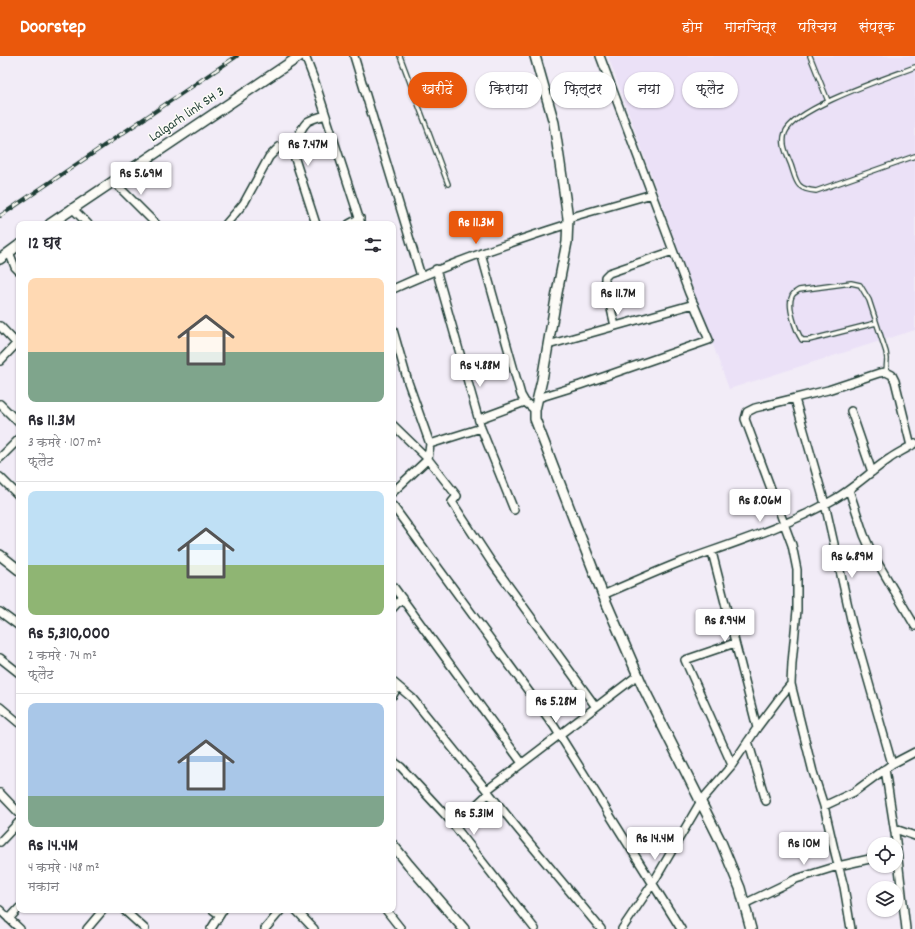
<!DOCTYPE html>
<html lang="hi">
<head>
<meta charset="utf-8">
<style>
	body { margin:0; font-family:Dekko,"Playpen Sans Deva",sans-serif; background:#f7f7f7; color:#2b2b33; height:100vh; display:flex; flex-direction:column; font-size:15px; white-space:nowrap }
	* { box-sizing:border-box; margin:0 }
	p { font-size:13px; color:#7c7c81 }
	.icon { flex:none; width:22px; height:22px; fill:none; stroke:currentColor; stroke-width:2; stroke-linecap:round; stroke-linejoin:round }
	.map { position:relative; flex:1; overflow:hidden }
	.panel { position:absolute; left:16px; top:165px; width:380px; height:692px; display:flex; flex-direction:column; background:#fff; border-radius:8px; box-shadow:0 1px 3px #0004 }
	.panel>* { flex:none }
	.top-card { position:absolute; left:408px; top:16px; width:380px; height:36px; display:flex; gap:8px }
	.fabs { position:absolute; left:867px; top:781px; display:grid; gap:8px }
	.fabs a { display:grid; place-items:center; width:36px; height:36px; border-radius:50%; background:#fff; box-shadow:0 1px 3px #0004; font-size:20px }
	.price { position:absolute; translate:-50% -34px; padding:0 9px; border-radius:4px; background:#fff; color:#222; font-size:13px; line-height:26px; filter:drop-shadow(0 1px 2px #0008) }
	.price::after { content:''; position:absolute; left:50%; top:24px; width:12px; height:9px; margin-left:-6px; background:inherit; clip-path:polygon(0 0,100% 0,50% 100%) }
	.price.current { background:#ea580c; color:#fff }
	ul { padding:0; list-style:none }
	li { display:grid; align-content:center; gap:8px; height:212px; padding:0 12px }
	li+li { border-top:1px solid #e1e1e2 }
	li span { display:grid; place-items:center; height:124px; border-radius:8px; color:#555 }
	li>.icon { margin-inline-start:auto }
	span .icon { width:72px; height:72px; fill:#fffc; stroke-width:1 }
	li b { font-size:17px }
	h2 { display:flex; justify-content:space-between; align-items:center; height:48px; padding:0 12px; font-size:17px }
	.tag { padding:0 14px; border-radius:18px; background:#fff; box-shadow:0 1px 3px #0004; font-size:14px; line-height:36px }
	.tag.current { background:#ea580c; color:#fff }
	header { display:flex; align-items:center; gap:24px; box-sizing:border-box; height:56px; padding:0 20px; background:#ea580c; color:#fff }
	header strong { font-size:19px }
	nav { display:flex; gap:22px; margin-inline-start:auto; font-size:14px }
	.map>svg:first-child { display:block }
	.built { fill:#ebe1f7 }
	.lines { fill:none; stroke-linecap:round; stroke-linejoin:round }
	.service-casing { stroke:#1f3d34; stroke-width:6 }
	.minor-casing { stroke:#1f3d34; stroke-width:10 }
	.tertiary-casing { stroke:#1f3d34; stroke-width:12 }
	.service { stroke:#fdfcf7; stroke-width:3.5 }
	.minor { stroke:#fdfcf7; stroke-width:7 }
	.tertiary { stroke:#fdfcf7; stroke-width:9 }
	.rail-casing { stroke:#1f3d34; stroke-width:4 }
	.rail { stroke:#fdfcf7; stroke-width:2.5; stroke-dasharray:8; stroke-linecap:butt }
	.labels { text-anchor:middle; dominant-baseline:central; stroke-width:3; stroke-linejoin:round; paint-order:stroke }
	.street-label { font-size:14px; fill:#1f3d34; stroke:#fdfcf7 }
</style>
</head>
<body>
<header>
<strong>Doorstep</strong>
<nav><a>होम</a><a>मानचित्र</a><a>परिचय</a><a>संपर्क</a></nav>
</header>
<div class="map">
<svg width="915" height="873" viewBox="0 0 915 873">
	<rect width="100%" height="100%" fill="#f2ecf7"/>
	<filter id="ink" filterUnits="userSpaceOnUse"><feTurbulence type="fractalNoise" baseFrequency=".025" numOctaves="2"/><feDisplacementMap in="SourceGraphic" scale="8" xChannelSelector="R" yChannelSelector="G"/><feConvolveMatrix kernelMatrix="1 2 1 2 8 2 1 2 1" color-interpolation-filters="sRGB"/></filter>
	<g filter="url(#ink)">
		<path class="built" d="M608 0H915V274L729 333Z"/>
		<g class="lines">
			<defs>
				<path id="service" d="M400 0 448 128
					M810 0 828 45
					M915 11C889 21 794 52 785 77 781 88 787 99 791 109 797 127 796 133 816 135L915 100
					M876 267 809 284H802C796 275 787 250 792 240 793 237 796 236 799 234L851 227 860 229 869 244 886 296 887 303 886 316"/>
				<path id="minor" d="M305 0 315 26 361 168
					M354 0 421 220
					M113 125 156 168
					M72 152 88 168
					M568 162 652 138
					M226 168 244 147 269 101 279 91
					M316 168 295 103C295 91 298 75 307 66 311 63 320 61 325 59
					M349 168 360 162
					M9 196 15 211 19 215
					M481 197 521 339 525 346 535 354
					M436 213 481 372 514 454
					M393 233C450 207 508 187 568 168
					M0 270 19 290
					M615 270 605 227V221L609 217 673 195
					M393 274 408 326 430 388 428 403 393 436
					M548 289 694 248
					M0 305 19 285
					M538 342 580 329 709 284 689 237 600 0
					M795 343 825 448 852 568 892 708
					M0 348 19 367
					M851 355 872 416
					M479 363 525 346
					M393 369 428 403 457 440 452 446 492 507 596 651
					M430 388 481 372
					M0 402 19 383
					M0 421 19 440
					M849 434 864 479 872 497 915 570
					M393 450 554 670 681 873
					M712 496 757 672
					M393 530 522 707
					M603 539C628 528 653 517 678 507 730 488 784 472 833 444 853 433 870 416 889 403 897 397 907 393 915 387
					M393 552 402 542
					M0 556 19 570
					M0 602 19 617
					M393 626 412 642 518 773 601 873
					M393 639 398 630
					M0 651 19 667
					M748 685 766 745
					M393 705 401 711 449 763 535 873
					M732 709 685 604 735 587
					M885 713 895 777 906 873
					M487 734 638 619
					M0 737 19 757
					M824 750 854 736 892 708 915 696
					M454 770 489 737
					M895 773 915 780
					M0 786 19 766
					M744 848 796 823 838 810 874 802
					M0 854 20 873
					M124 854 145 873
					M213 854 220 859
					M296 854 314 873
					M386 854 401 873
					M9 863 19 852
					M87 873 103 854
					M211 873 223 854
					M265 873 281 854
					M622 873 653 827 701 745 732 709 757 672 781 640 791 628
					M851 873 844 831 834 793 824 750 813 716 791 628 792 607 797 554V514L792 489 745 363 747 356 755 352 828 334 879 317 886 316 892 319 895 325 911 390"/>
				<path id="tertiary" d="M535 0 554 67 568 162 567 186 557 237 542 324 535 354V363L603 539 643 631 721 786 740 832 751 873
					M50 168 300 0
					M0 203 19 189
					M0 499 19 514
					M393 789 409 809 464 873"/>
			</defs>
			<use href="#service" class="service-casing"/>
			<use href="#minor" class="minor-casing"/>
			<use href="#tertiary" class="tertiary-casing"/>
			<use href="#service" class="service"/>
			<use href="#minor" class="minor"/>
			<use href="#tertiary" class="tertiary"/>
			<defs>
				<path id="rail" d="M0 160 237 0"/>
			</defs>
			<use href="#rail" class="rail-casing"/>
			<use href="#rail" class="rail"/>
		</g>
	</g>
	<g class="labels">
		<g class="street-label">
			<text transform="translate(187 59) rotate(-34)">Lalgarh link SH 3</text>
		</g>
	</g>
</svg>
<div class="fabs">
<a><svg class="icon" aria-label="locate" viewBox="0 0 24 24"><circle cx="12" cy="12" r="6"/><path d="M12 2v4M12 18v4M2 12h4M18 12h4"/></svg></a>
<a><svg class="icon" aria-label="layers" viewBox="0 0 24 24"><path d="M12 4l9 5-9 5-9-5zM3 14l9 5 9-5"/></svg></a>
</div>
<b class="price" style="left:308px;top:111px">Rs 7.47M</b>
<b class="price" style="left:141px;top:140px">Rs 5.69M</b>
<b class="price current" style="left:476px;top:189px">Rs 11.3M</b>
<b class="price" style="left:618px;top:260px">Rs 11.7M</b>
<b class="price" style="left:480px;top:332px">Rs 4.88M</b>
<b class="price" style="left:760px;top:467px">Rs 8.06M</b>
<b class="price" style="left:852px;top:523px">Rs 6.89M</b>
<b class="price" style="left:725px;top:587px">Rs 8.94M</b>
<b class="price" style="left:556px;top:668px">Rs 5.28M</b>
<b class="price" style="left:474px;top:780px">Rs 5.31M</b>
<b class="price" style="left:655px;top:805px">Rs 14.4M</b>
<b class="price" style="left:804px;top:810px">Rs 10M</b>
<div class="top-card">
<a class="tag current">खरीदें</a>
<a class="tag">किराया</a>
<a class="tag">फ़िल्टर</a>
<a class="tag">नया</a>
<a class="tag">फ़्लैट</a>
</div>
<section class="panel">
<h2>12 घर<svg class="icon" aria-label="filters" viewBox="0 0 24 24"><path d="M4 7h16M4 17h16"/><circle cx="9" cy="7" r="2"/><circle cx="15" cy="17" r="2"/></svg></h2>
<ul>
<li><span style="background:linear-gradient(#ffd9b3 60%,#7fa58c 0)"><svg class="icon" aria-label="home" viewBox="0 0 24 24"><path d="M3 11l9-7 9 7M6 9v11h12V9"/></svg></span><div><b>Rs 11.3M</b><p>3 कमरे · 107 m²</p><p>फ़्लैट</p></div></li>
<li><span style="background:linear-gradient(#bfe0f5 60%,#8fb573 0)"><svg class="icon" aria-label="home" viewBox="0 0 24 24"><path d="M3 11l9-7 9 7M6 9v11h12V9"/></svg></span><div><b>Rs 5,310,000</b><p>2 कमरे · 74 m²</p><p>फ़्लैट</p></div></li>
<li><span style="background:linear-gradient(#a9c7e8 75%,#7fa58c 0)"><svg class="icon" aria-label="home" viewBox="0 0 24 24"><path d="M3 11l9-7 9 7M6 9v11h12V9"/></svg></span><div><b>Rs 14.4M</b><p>4 कमरे · 148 m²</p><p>मकान</p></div></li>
</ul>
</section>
</div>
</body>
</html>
